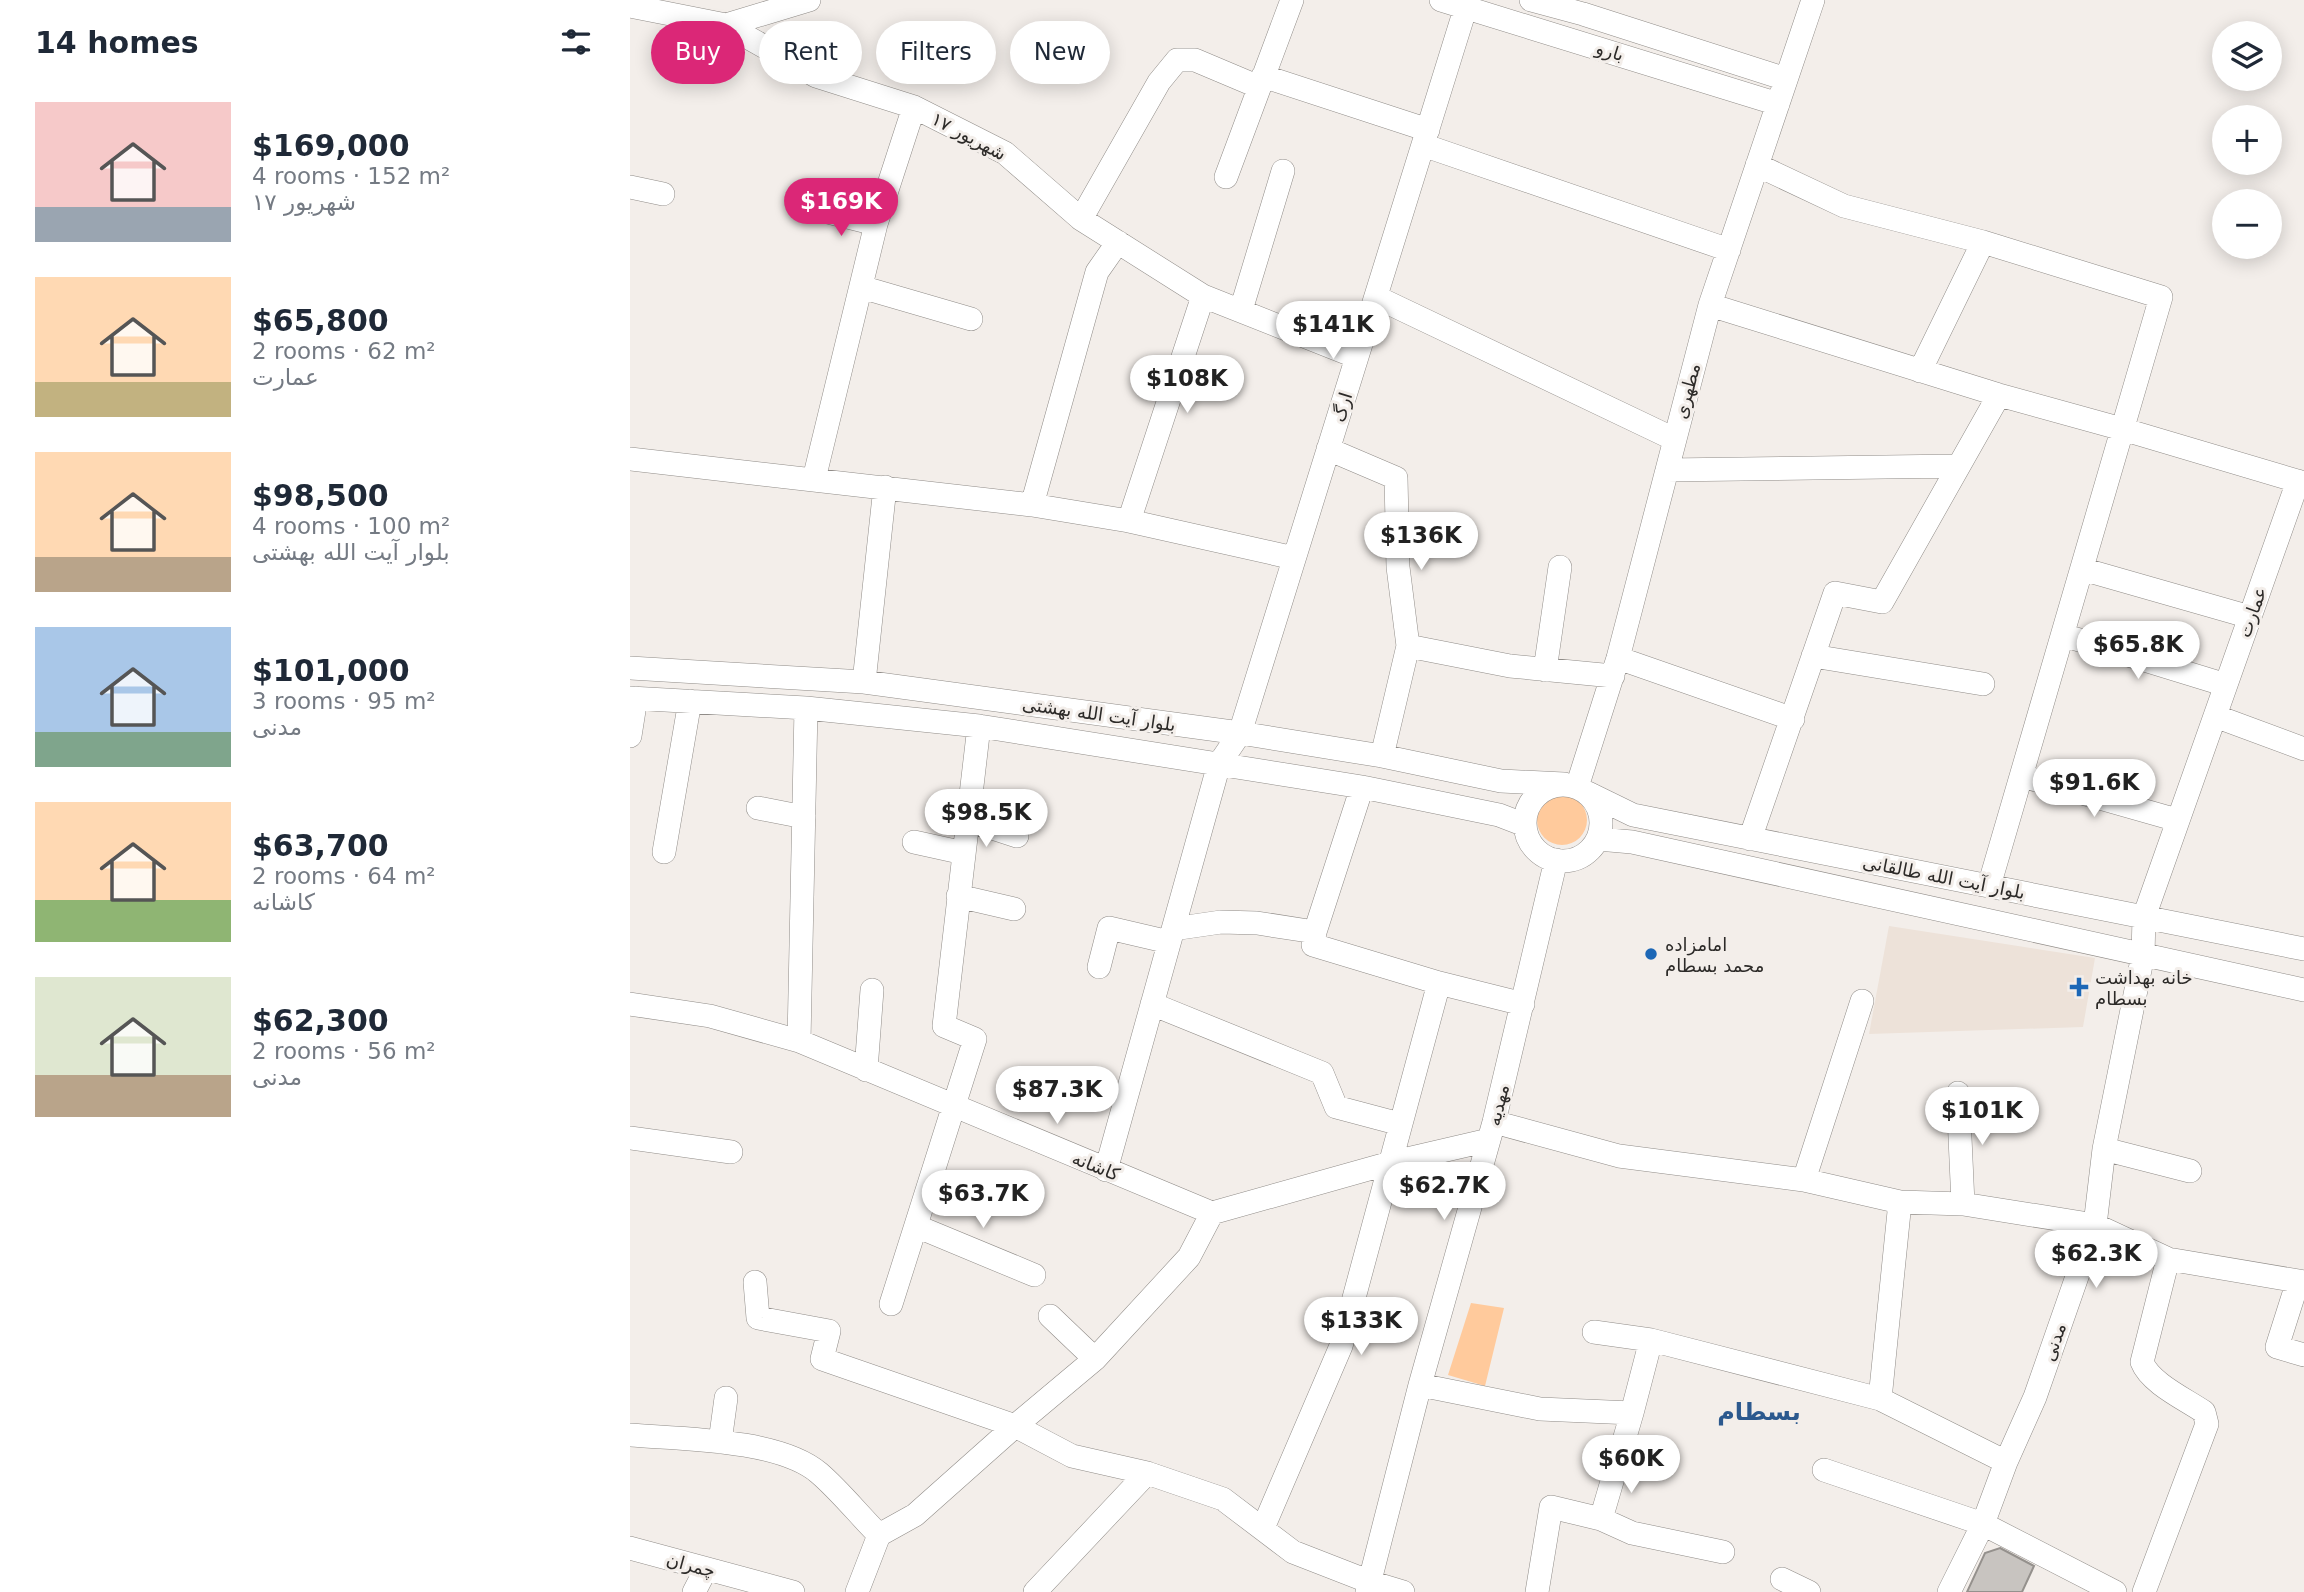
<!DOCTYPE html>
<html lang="en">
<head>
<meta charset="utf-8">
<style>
	body { margin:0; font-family:"DejaVu Sans",Cairo,sans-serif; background:#f2f2f3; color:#1f2937; height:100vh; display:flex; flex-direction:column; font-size:26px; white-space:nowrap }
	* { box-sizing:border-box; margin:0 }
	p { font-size:23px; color:#747a83 }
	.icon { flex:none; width:38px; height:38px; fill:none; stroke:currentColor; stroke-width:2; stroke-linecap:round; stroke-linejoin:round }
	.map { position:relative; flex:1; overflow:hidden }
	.sheet { display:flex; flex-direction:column; background:#fff; width:630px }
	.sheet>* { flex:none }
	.top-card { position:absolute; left:21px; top:21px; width:665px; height:63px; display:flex; gap:14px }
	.fabs { position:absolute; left:1582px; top:21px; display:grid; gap:14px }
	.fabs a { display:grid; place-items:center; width:70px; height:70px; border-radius:50%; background:#fff; box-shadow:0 4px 18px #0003; font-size:35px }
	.price { position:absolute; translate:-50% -60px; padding:0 16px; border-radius:24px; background:#fff; color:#222; font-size:23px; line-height:46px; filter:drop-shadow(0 2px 4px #0008) }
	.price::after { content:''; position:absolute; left:50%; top:42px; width:21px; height:16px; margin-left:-10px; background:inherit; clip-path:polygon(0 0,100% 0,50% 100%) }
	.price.active { background:#db2777; color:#fff }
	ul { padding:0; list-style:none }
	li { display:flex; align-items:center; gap:21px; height:175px; padding:0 35px }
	li span { display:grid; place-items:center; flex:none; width:196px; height:140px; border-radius:0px; color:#555 }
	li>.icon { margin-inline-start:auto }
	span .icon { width:84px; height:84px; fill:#fffc; stroke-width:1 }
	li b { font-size:30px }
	h2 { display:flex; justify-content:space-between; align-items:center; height:84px; padding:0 35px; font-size:30px }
	.tag { padding:0 24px; border-radius:32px; background:#fff; box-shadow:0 4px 18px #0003; font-size:24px; line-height:63px }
	.tag.active { background:#db2777; color:#fff }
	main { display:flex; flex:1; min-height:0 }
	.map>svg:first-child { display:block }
	.built { fill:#ede2d9 }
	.green { fill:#ffca9c }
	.building { fill:#c8c4c0; stroke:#95918d; stroke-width:2 }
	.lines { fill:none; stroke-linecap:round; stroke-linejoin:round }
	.minor-casing { stroke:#908c88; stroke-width:24 }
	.minor { stroke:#fff; stroke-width:23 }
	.poi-dot { fill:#1c67b6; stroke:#f3eeea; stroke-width:2.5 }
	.labels { text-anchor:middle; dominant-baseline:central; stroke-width:6; stroke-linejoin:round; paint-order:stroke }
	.street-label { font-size:18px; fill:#2c2a28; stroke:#f3eeea }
	.poi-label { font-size:18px; fill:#2c2a28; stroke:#f3eeea; text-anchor:start }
	.district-label { font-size:24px; font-weight:bold; fill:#2c598e; stroke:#f3eeea }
</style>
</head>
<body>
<main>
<section class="sheet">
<h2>14 homes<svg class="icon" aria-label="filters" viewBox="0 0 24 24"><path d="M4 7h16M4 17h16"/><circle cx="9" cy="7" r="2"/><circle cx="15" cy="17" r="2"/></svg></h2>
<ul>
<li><span style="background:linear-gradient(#f6c9c9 75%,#9aa5b1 0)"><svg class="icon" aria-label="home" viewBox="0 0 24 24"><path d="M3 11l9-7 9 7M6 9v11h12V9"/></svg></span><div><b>$169,000</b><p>4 rooms · 152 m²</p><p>۱۷ شهریور</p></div></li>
<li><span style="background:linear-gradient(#ffd9b3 75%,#c2b280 0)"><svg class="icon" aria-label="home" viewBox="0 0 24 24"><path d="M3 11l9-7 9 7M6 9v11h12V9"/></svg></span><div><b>$65,800</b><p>2 rooms · 62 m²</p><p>عمارت</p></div></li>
<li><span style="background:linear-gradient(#ffd9b3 75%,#b9a48a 0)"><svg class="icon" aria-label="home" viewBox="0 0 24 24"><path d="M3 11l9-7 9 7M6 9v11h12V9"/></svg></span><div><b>$98,500</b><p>4 rooms · 100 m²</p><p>بلوار آیت الله بهشتی</p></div></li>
<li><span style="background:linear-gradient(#a9c7e8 75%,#7fa58c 0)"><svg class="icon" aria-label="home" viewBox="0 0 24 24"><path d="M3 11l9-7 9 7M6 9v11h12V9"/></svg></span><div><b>$101,000</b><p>3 rooms · 95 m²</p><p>مدنی</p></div></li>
<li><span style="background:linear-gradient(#ffd9b3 70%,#8fb573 0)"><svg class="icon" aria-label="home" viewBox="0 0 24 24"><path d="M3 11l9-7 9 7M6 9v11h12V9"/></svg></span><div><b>$63,700</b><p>2 rooms · 64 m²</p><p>کاشانه</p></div></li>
<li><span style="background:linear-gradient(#dfe7d0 70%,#b9a48a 0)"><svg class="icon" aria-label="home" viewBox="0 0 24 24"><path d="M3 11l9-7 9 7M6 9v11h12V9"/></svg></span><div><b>$62,300</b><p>2 rooms · 56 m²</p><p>مدنی</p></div></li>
</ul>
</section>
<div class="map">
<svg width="1674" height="1592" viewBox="0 0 1674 1592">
	<rect width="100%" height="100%" fill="#f3eeea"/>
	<path class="built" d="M1259 926 1465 958 1453 1027 1239 1034Z"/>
	<path class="green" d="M907 820a25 25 0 1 1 50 0a25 25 0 1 1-50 0Z
		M841 1303 874 1308 855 1386 818 1375Z"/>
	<path class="building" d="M1370 1548 1404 1566 1392 1592H1337L1355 1553Z"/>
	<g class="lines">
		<defs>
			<path id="minor" d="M811 0 1148 104
				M901 0 953 14 1156 79
				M0 6 96 25 186 76 284 107 375 153 451 219 573 296 727 357
				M96 25 179 0
				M633 76 798 130
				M793 145 1099 250
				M1127 165 1214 206 1353 242 1531 297 1359 886
				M596 177 662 0
				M0 187 33 194
				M186 209 246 224
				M451 219 529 82 547 60H565L629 87
				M231 287 341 319
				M746 297 1044 439
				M1080 305 1369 395 1492 429 1674 483
				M611 310 653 171
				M1290 371 1353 242
				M698 449 766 478 768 567 778 646 752 756
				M0 459 402 505 499 521 664 558
				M1037 470 1327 466
				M184 479 246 224 284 107
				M402 505 467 272 488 242
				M499 521 573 296
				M1452 569 1620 617
				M1433 635 1596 685
				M778 646 880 666 983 676
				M1183 656 1353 684
				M988 658 1163 719
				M0 668 234 682 610 733 752 756 871 781 934 784
				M915 670 930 567
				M234 682 255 487
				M0 698 176 708 349 726 732 787 869 815 895 825
				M1585 716 1674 749
				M0 736 6 698
				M1392 776 1547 820
				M895 823a38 38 0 1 1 76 0a38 38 0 1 1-76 0Z
				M732 787 685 932 683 945 809 983 893 1004
				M947 787 988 658 1080 305 1183 0
				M958 793 1003 815 1674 949
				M128 808 174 817
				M338 820 387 836
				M968 839 1002 842 1674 990
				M1120 839 1205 593 1252 602 1369 395
				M284 842 334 853
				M34 852 60 701
				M328 896 384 909
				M543 929 591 922 627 923 685 932
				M469 967 479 928 539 942
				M0 1004 80 1016 169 1041 582 1213 760 1163 859 1140
				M522 1004 692 1073 706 1107 770 1124
				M169 1041 176 708
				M236 1070 242 990
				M1328 1093 1333 1204
				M864 1122 989 1156 1174 1180 1270 1202 1333 1204 1465 1225 1538 1259 1674 1282
				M0 1138 101 1152
				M1474 1149 1560 1171
				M476 1170 589 764 610 733 838 0
				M1174 1180 1232 1001
				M286 1226 404 1275
				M1668 1281 1647 1347 1674 1355
				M125 1282 128 1318 199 1331 192 1359 385 1426 442 1456 517 1473 593 1499 663 1552 740 1582 773 1592
				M261 1304 345 1039 314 1026 349 726
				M420 1316 465 1359
				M964 1332 1021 1340 1250 1399 1376 1462
				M790 1385 910 1409 1002 1413
				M1250 1399 1270 1202
				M0 1435C52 1439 149 1439 189 1473 210 1491 229 1515 249 1535
				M90 1442 96 1398
				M1194 1470 1353 1524 1485 1592
				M971 1519 1002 1533 1093 1552
				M633 1528 711 1346 809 983
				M0 1548 163 1592
				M1152 1579 1179 1592
				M64 1592 76 1569
				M227 1592 249 1535 285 1515 385 1426 465 1359 559 1257 582 1213
				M405 1592 517 1473
				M737 1592 790 1385 864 1122 926 860
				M907 1592 921 1507 971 1519 1002 1413 1021 1340
				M1319 1592 1353 1524 1376 1462 1405 1397 1465 1225 1474 1149 1513 955 1514 917 1668 481
				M1514 1592 1577 1424 1574 1412C1555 1399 1520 1383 1512 1362L1538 1259"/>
		</defs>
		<use href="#minor" class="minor-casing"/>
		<use href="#minor" class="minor"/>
	</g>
	<g class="poi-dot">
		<circle cx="1021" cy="954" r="7"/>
		<path d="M1445.5 976.5h7v7h7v7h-7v7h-7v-7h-7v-7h7z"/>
	</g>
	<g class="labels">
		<g class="street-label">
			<text transform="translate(980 51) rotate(17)">بارو</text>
			<text transform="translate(339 136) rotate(28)">۱۷ شهریور</text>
			<text transform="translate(1057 391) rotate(-75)">مطهری</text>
			<text transform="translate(712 407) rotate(-73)">ارگ</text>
			<text transform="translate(1622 612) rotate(-70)">عمارت</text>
			<text transform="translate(469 714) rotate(8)">بلوار آیت الله بهشتی</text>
			<text transform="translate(1314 877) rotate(11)">بلوار آیت الله طالقانی</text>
			<text transform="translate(868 1105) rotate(-76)">مهدیه</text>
			<text transform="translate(466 1166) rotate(22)">کاشانه</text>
			<text transform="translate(1424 1342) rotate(-71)">مدنی</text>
			<text transform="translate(61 1565) rotate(15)">چمران</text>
		</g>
		<g class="poi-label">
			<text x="1035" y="944">امامزاده<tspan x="1035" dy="21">محمد بسطام</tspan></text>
			<text x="1465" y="977">خانه بهداشت<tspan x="1465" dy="21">بسطام</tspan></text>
		</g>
		<g class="district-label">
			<text x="1129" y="1412">بسطام</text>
		</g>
	</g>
</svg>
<div class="fabs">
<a><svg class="icon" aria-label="layers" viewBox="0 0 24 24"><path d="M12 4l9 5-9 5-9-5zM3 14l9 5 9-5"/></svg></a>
<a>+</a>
<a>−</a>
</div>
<b class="price active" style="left:211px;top:238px">$169K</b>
<b class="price" style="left:703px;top:361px">$141K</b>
<b class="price" style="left:557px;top:415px">$108K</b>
<b class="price" style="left:791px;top:572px">$136K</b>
<b class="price" style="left:1508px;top:681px">$65.8K</b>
<b class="price" style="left:1464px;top:819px">$91.6K</b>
<b class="price" style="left:356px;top:849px">$98.5K</b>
<b class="price" style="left:427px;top:1126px">$87.3K</b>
<b class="price" style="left:1352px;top:1147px">$101K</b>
<b class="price" style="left:814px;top:1222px">$62.7K</b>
<b class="price" style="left:353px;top:1230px">$63.7K</b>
<b class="price" style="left:1466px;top:1290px">$62.3K</b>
<b class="price" style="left:731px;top:1357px">$133K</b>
<b class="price" style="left:1001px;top:1495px">$60K</b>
<div class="top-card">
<a class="tag active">Buy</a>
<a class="tag">Rent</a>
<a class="tag">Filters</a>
<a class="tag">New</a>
</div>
</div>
</main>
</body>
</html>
